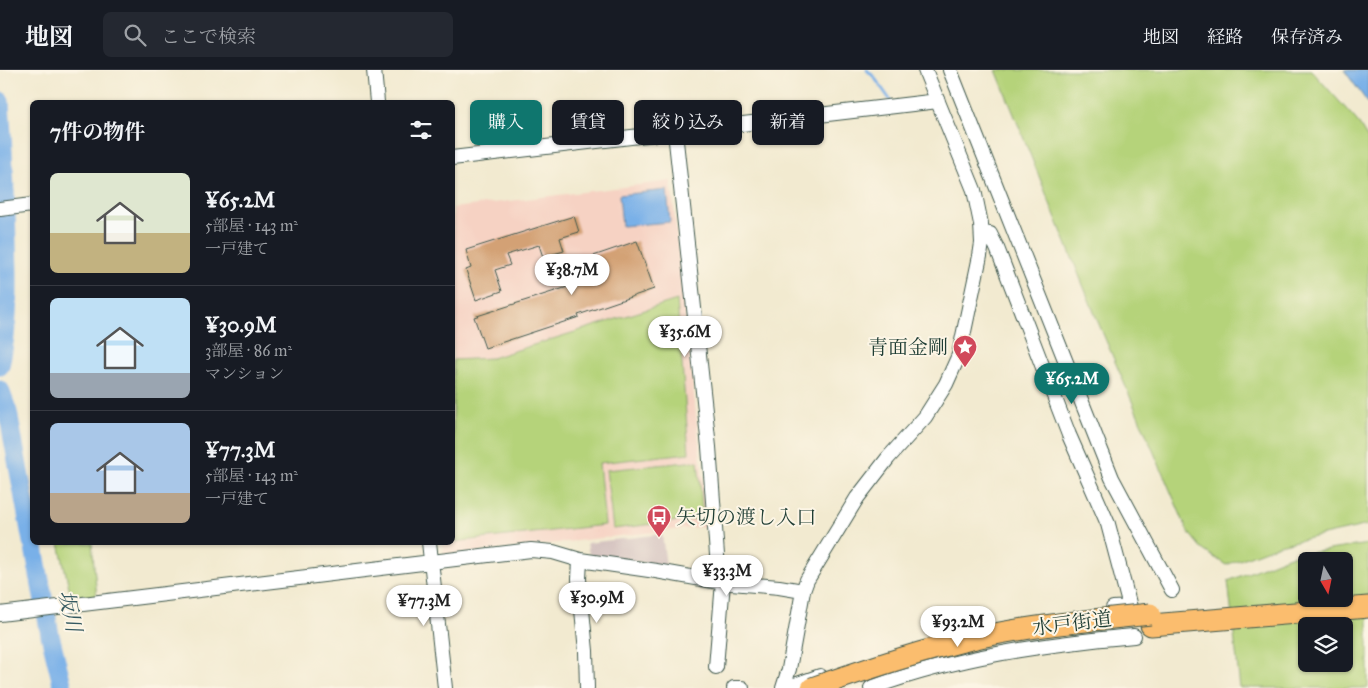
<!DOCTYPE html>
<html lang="ja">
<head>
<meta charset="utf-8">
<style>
	body { margin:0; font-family:"IM FELL Great Primer","Noto Serif JP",serif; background:#242831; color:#f1f3f6; height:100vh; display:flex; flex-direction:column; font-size:19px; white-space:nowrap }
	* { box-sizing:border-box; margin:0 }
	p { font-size:16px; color:#9ea1a6 }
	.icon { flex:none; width:28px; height:28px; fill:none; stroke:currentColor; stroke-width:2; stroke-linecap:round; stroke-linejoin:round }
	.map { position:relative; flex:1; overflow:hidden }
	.details { position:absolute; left:30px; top:30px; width:425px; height:445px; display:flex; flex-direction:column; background:#171b24; border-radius:8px; box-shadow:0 1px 4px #0004 }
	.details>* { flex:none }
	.guide { position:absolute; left:470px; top:30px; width:475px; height:45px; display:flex; gap:10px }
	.needle { width:32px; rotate:171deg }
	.buttons { position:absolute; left:1298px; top:482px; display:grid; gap:10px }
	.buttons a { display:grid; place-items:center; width:55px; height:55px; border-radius:8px; background:#171b24; box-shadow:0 1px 4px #0004; font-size:25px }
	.price { position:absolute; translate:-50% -42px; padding:0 11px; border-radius:18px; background:#fff; color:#222; font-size:16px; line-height:32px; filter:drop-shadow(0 1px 2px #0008) }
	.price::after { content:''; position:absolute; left:50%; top:30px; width:15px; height:11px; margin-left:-8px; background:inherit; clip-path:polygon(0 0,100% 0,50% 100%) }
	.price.current { background:#0f766e; color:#fff }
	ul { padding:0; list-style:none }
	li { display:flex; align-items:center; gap:15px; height:125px; padding:0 20px }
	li+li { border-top:1px solid #363941 }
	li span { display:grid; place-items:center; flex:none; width:140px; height:100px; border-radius:8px; color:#555 }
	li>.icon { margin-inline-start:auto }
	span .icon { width:60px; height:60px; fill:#fffc; stroke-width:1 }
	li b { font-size:21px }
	h2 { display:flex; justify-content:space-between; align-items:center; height:60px; padding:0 20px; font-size:21px }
	.tag { padding:0 18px; border-radius:8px; background:#171b24; box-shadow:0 1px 4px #0004; font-size:18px; line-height:45px }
	.tag.current { background:#0f766e; color:#fff }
	header { display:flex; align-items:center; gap:30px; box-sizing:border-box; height:70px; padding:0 25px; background:#171b24; border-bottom:1px solid #363941 }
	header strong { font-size:24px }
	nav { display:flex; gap:28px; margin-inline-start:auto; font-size:18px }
	.search { width:350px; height:45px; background:#242831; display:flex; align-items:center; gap:12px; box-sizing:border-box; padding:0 18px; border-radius:8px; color:#9ea1a6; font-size:19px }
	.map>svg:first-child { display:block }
	.built { fill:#f6d2c3 }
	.industrial { fill:#d1bfbd }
	.green { fill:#b5d37a; stroke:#6a8857; fill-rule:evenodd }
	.water { fill:#79b0e8; stroke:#4c768e }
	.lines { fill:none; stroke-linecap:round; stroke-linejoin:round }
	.stream { stroke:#79b0e8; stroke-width:3 }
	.river { stroke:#79b0e8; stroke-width:19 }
	.building { fill:#d3a175 }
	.minor-casing { stroke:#3f574b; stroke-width:16 }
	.highway-casing { stroke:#3f574b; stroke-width:23 }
	.minor { stroke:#fff; stroke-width:14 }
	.highway { stroke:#fbbd6e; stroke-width:21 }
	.highway-bridge-casing { stroke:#3f574b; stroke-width:23; stroke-linecap:butt }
	.highway-bridge { stroke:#fbbd6e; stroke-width:21 }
	.labels { text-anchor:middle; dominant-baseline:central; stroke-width:4; stroke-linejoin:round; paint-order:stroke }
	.poi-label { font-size:20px; fill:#1f3d34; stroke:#fcf5e5; text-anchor:end }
	.street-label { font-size:20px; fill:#1f3d34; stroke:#fcf5e5 }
	.water-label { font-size:21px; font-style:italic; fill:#365a61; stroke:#fcf5e5 }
</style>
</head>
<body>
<header>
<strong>地図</strong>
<div class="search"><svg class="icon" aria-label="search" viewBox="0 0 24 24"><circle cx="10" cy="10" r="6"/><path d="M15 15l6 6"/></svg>ここで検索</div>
<nav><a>地図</a><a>経路</a><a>保存済み</a></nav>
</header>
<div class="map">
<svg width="1368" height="618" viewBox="0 0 1368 618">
	<rect width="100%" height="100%" fill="#fcf5e5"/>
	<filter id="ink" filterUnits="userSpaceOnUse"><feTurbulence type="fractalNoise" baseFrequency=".02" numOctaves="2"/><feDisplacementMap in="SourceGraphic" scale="10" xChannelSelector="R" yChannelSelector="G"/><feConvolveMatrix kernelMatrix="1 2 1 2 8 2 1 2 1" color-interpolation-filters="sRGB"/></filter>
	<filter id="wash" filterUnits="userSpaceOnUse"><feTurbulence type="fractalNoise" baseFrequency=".0096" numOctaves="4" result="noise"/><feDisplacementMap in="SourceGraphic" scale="20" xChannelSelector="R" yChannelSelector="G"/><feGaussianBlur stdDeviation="1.12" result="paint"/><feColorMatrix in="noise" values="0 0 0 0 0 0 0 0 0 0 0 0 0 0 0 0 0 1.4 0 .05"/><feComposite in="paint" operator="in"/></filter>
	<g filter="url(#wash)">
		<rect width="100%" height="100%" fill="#f2ead0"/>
		<path class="built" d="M671 111 708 456 444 486 442 473 452 472 453 138Z"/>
		<path class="industrial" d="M662 464 666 496 589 485 587 473Z"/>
		<path class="green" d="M996 0H1311L1357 51 1368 69V455L1279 475 1226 495 1203 480 1188 462 1098 252Z
			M677 230 689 383 599 393 605 455 453 472V290L492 288Z
			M698 391 703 448 613 459 606 400Z
			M59 473H92L97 528 72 531Z
			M1368 474V618H1240L1228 511 1290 486ZM1306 491H1344V529H1306ZM1306 556H1344V594H1306Z"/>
		<path class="water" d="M1344 0H1368V33Z
			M667 120 670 152 622 156 619 125Z"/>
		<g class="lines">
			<path class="stream" d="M867 0 874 7 891 31"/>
			<path class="river" d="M0 31C3 78 6 125 7 172 9 214 9 255 0 296
				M0 320 8 342 32 472
				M33 472 50 565 63 618"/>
		</g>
		<g id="blocks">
			<path class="building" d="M574 146 579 162 560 168 564 181 543 187 539 175 506 185 510 195 495 200 502 221 476 230 466 200 471 198 466 180Z
				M637 171 654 219 578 245 579 247 485 278 474 247 580 213 573 193Z"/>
		</g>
	</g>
	<g filter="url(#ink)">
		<use href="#blocks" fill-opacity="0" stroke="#3f574b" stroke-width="1"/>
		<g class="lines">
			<defs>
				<path id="minor" d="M374 0 377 32
					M950 0 1112 408 1172 520
					M675 62 709 377 719 512
					M452 88 938 31
					M0 139 32 135
					M982 163 990 164 997 178 1069 365 1108 454 1130 537 1113 538
					M429 472 445 618
					M580 490 579 509 586 581 587 618
					M0 544 531 480 553 482 580 490 656 501 719 512 779 517 803 521
					M716 597 723 512
					M734 618H742
					M783 618 789 599 803 521 807 510 857 428 888 388 925 347 946 314 959 285 980 186 982 173 981 154 974 120 925 0
					M786 618 820 606
					M871 618C955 587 1045 574 1134 566"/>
				<path id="highway" d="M1151 555 1368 537"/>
			</defs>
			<use href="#minor" class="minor-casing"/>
			<use href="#highway" class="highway-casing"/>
			<use href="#minor" class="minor"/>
			<use href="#highway" class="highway"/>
			<defs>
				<path id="highway-bridge" d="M812 618C867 599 923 580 980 567 1036 555 1093 550 1150 544"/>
			</defs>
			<use href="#highway-bridge" class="highway-bridge-casing"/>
			<use href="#highway-bridge" class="highway-bridge"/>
		</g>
	</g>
	<defs>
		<symbol id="sight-pin" viewBox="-11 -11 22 30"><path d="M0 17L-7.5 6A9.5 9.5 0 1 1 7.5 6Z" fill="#d1495b" stroke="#fcf5e5"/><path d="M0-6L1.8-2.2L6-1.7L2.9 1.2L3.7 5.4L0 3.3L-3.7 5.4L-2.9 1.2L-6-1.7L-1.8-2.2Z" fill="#fff"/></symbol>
		<symbol id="bus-pin" viewBox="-11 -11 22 30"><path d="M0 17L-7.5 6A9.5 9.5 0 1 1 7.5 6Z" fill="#d1495b" stroke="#fcf5e5"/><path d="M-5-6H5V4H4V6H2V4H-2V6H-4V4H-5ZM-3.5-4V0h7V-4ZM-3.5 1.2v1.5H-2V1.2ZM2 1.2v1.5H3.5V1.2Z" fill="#fff"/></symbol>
	</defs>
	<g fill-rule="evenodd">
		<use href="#sight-pin" x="951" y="263" width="28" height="38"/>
		<use href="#bus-pin" x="645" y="433" width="28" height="38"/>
	</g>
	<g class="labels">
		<g class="poi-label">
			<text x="948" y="277">青面金剛</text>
			<text x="676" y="447" text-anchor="start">矢切の渡し入口</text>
		</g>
		<g class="street-label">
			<text transform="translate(1072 553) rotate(-7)">水戸街道</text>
		</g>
		<g class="water-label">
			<text transform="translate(70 541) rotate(78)">坂川</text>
		</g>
	</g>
</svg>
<div class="buttons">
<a><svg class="needle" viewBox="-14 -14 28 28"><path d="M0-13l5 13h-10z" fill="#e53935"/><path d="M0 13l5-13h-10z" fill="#9ea1a6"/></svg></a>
<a><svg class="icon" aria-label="layers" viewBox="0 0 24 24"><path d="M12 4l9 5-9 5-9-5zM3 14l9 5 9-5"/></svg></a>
</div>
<b class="price" style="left:572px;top:226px">¥38.7M</b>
<b class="price" style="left:685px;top:288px">¥35.6M</b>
<b class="price current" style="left:1072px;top:335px">¥65.2M</b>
<b class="price" style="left:727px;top:527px">¥33.3M</b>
<b class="price" style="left:597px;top:554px">¥30.9M</b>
<b class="price" style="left:424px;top:557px">¥77.3M</b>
<b class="price" style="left:958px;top:578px">¥93.2M</b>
<div class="guide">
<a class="tag current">購入</a>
<a class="tag">賃貸</a>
<a class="tag">絞り込み</a>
<a class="tag">新着</a>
</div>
<section class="details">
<h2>7件の物件<svg class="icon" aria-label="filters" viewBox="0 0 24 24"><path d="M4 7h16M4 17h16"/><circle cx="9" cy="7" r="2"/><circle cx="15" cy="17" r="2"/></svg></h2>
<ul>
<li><span style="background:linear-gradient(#dfe7d0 60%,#c2b280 0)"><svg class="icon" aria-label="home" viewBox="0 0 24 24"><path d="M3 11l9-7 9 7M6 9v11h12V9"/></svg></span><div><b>¥65.2M</b><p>5部屋 · 143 m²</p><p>一戸建て</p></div></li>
<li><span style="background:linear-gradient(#bfe0f5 75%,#9aa5b1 0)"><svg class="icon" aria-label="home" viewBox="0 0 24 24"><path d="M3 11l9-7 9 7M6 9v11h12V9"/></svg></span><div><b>¥30.9M</b><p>3部屋 · 86 m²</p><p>マンション</p></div></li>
<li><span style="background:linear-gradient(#a9c7e8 70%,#b9a48a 0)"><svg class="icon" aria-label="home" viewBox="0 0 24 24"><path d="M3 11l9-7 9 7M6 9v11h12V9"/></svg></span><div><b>¥77.3M</b><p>5部屋 · 143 m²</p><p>一戸建て</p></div></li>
</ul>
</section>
</div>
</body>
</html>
